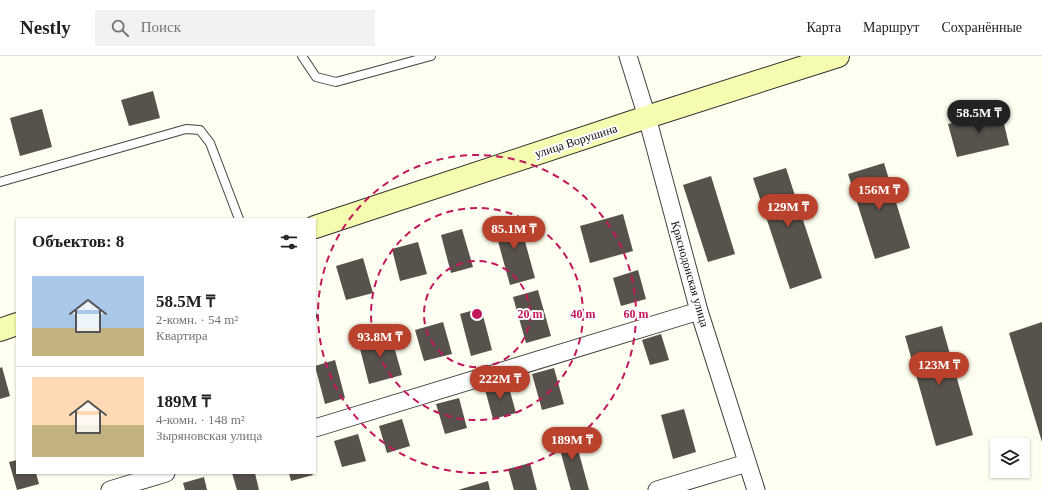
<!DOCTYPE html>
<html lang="ru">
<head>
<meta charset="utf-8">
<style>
	body { margin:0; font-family:Georgia,serif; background:#f2f2f2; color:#202124; height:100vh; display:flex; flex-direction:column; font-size:15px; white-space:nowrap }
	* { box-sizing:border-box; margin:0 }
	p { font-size:13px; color:#757577 }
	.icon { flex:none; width:22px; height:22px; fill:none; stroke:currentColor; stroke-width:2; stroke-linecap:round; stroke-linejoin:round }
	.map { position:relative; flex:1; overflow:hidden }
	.side { position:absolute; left:16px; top:162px; width:300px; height:256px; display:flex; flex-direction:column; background:#fff; border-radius:0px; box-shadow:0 1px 3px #0004 }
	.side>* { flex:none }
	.controls { position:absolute; left:990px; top:382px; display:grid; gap:8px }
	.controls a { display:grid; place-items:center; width:40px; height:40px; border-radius:0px; background:#fff; box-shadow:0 1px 3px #0004; font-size:20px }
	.price { position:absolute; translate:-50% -34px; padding:0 9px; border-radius:14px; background:#ba412c; color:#fff; font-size:13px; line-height:26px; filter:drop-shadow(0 1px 2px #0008) }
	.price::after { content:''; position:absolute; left:50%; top:24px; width:12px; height:9px; margin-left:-6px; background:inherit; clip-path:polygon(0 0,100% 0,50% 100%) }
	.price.on { background:#222; color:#fff }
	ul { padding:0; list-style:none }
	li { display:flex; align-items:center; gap:12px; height:100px; padding:0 16px }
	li+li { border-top:1px solid #e0e0e0 }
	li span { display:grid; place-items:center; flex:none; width:112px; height:80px; border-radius:0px; color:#555 }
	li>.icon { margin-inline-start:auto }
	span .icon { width:48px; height:48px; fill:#fffc; stroke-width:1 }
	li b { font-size:17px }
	h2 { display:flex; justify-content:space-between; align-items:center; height:48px; padding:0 16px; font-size:17px }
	header { display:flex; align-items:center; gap:24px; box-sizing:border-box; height:56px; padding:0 20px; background:#fff; border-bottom:1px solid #e0e0e0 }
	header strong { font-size:19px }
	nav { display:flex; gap:22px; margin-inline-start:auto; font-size:14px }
	.search { width:280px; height:36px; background:#f2f2f2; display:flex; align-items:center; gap:10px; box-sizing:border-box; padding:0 14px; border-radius:0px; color:#757577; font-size:15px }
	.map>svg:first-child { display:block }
	.building { fill:#57524b }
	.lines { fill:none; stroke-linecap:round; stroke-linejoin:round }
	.lane-casing { stroke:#424242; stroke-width:10 }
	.street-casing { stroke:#424242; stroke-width:19 }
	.secondary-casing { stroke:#313131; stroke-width:24 }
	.lane { stroke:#fff; stroke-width:8 }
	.street { stroke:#fff; stroke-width:17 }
	.secondary { stroke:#f5fbaf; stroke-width:22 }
	.ring { fill:none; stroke:#c2185b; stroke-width:2; stroke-dasharray:7 5 }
	.labels { text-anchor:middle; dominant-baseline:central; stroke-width:4; stroke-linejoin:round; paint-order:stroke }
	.street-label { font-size:12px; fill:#0f0f0f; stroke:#fff }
	.centre { fill:#c2185b; stroke:#fff; stroke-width:2 }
	.ring-label { font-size:12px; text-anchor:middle; font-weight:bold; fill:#c2185b; stroke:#fff; stroke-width:4; stroke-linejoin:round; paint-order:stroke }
</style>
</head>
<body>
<header>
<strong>Nestly</strong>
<div class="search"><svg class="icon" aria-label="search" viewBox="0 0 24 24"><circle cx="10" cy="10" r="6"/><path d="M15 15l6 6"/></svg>Поиск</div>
<nav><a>Карта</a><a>Маршрут</a><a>Сохранённые</a></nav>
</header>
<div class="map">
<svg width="1042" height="434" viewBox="0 0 1042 434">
	<rect width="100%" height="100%" fill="#fefef1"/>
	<path class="building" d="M153 35 160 62 129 70 121 44Z
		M42 53 52 91 20 100 10 62Z
		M1001 55 1009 89 957 101 948 68Z
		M884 107 910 192 875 203 848 118Z
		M786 112 822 222 790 233 753 122Z
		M711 120 735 198 708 206 683 129Z
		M623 158 633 195 590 207 580 170Z
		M518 160 535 222 510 229 493 167Z
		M462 173 473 211 451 217 441 179Z
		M418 186 427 218 400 225 392 193Z
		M363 202 373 237 346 244 336 210Z
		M638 214 646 243 621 250 613 222Z
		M538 234 551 280 526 287 513 241Z
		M481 252 492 294 471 300 460 258Z
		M315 253 318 262 315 263Z
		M443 266 452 298 424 305 415 274Z
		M1042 266V386L1009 277Z
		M942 270 973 379 936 390 905 280Z
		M390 276 402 319 369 328 358 285Z
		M661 278 669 304 650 309 642 284Z
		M335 304 345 342 325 348 315 310Z
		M2 311 10 340 0 343V312Z
		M554 312 564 348 542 354 532 318Z
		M507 324 516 357 493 363 484 330Z
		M459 342 467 372 445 378 436 348Z
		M684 353 696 396 673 403 661 359Z
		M402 363 410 390 387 397 379 370Z
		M573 375 589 434H571L556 379Z
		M358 378 366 405 342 411 334 385Z
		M17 404V417H36L39 428 17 434 9 406Z
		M530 407 537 434H514L508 413Z
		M232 417H255L259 434H237Z
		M289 417H312L313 419 291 425Z
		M204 421 207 434H185L183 427Z
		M488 425 490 434H458Z"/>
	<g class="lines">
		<defs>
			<path id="lane" d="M302 0 316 21 336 26 431 0
				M0 126 186 73 200 74 210 87 239 163"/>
			<path id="street" d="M628 0 647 61 699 255 756 434
				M315 372 699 255
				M110 434 166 417
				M657 434 747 407"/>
			<path id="secondary" d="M315 171 647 61 838 0
				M0 274 17 268"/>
		</defs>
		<use href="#lane" class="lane-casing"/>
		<use href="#street" class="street-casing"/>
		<use href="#secondary" class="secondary-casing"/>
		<use href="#lane" class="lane"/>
		<use href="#street" class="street"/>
		<use href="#secondary" class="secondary"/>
	</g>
	<g class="ring">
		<circle cx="477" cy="258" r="53"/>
		<circle cx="477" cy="258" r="106"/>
		<circle cx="477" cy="258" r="159"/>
	</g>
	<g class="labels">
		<g class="street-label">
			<text transform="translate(576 85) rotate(-18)">улица Ворушина</text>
			<text transform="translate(690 218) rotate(74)">Краснодонская улица</text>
		</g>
	</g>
	<circle cx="477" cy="258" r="6" class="centre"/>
	<g class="ring-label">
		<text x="530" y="262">20 m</text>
		<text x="583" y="262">40 m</text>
		<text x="636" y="262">60 m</text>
	</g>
</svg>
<div class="controls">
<a><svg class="icon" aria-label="layers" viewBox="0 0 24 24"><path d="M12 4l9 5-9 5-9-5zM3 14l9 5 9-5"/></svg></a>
</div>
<b class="price on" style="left:979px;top:78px">58.5M ₸</b>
<b class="price" style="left:879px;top:155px">156M ₸</b>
<b class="price" style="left:788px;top:172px">129M ₸</b>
<b class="price" style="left:514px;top:194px">85.1M ₸</b>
<b class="price" style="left:380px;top:302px">93.8M ₸</b>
<b class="price" style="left:939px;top:330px">123M ₸</b>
<b class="price" style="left:500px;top:344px">222M ₸</b>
<b class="price" style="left:572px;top:405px">189M ₸</b>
<section class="side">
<h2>Объектов: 8<svg class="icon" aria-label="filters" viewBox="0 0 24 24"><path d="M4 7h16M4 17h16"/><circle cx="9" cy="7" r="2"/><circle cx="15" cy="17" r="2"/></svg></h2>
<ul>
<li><span style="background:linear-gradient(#a9c7e8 65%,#c2b280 0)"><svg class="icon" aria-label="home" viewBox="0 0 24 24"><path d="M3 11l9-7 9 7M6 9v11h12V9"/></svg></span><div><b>58.5M ₸</b><p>2-комн. · 54 m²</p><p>Квартира</p></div></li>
<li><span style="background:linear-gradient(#ffd9b3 60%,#c2b280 0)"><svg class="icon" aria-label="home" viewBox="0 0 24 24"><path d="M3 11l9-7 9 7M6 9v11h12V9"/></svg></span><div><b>189M ₸</b><p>4-комн. · 148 m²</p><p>Зыряновская улица</p></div></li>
</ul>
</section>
</div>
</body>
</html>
